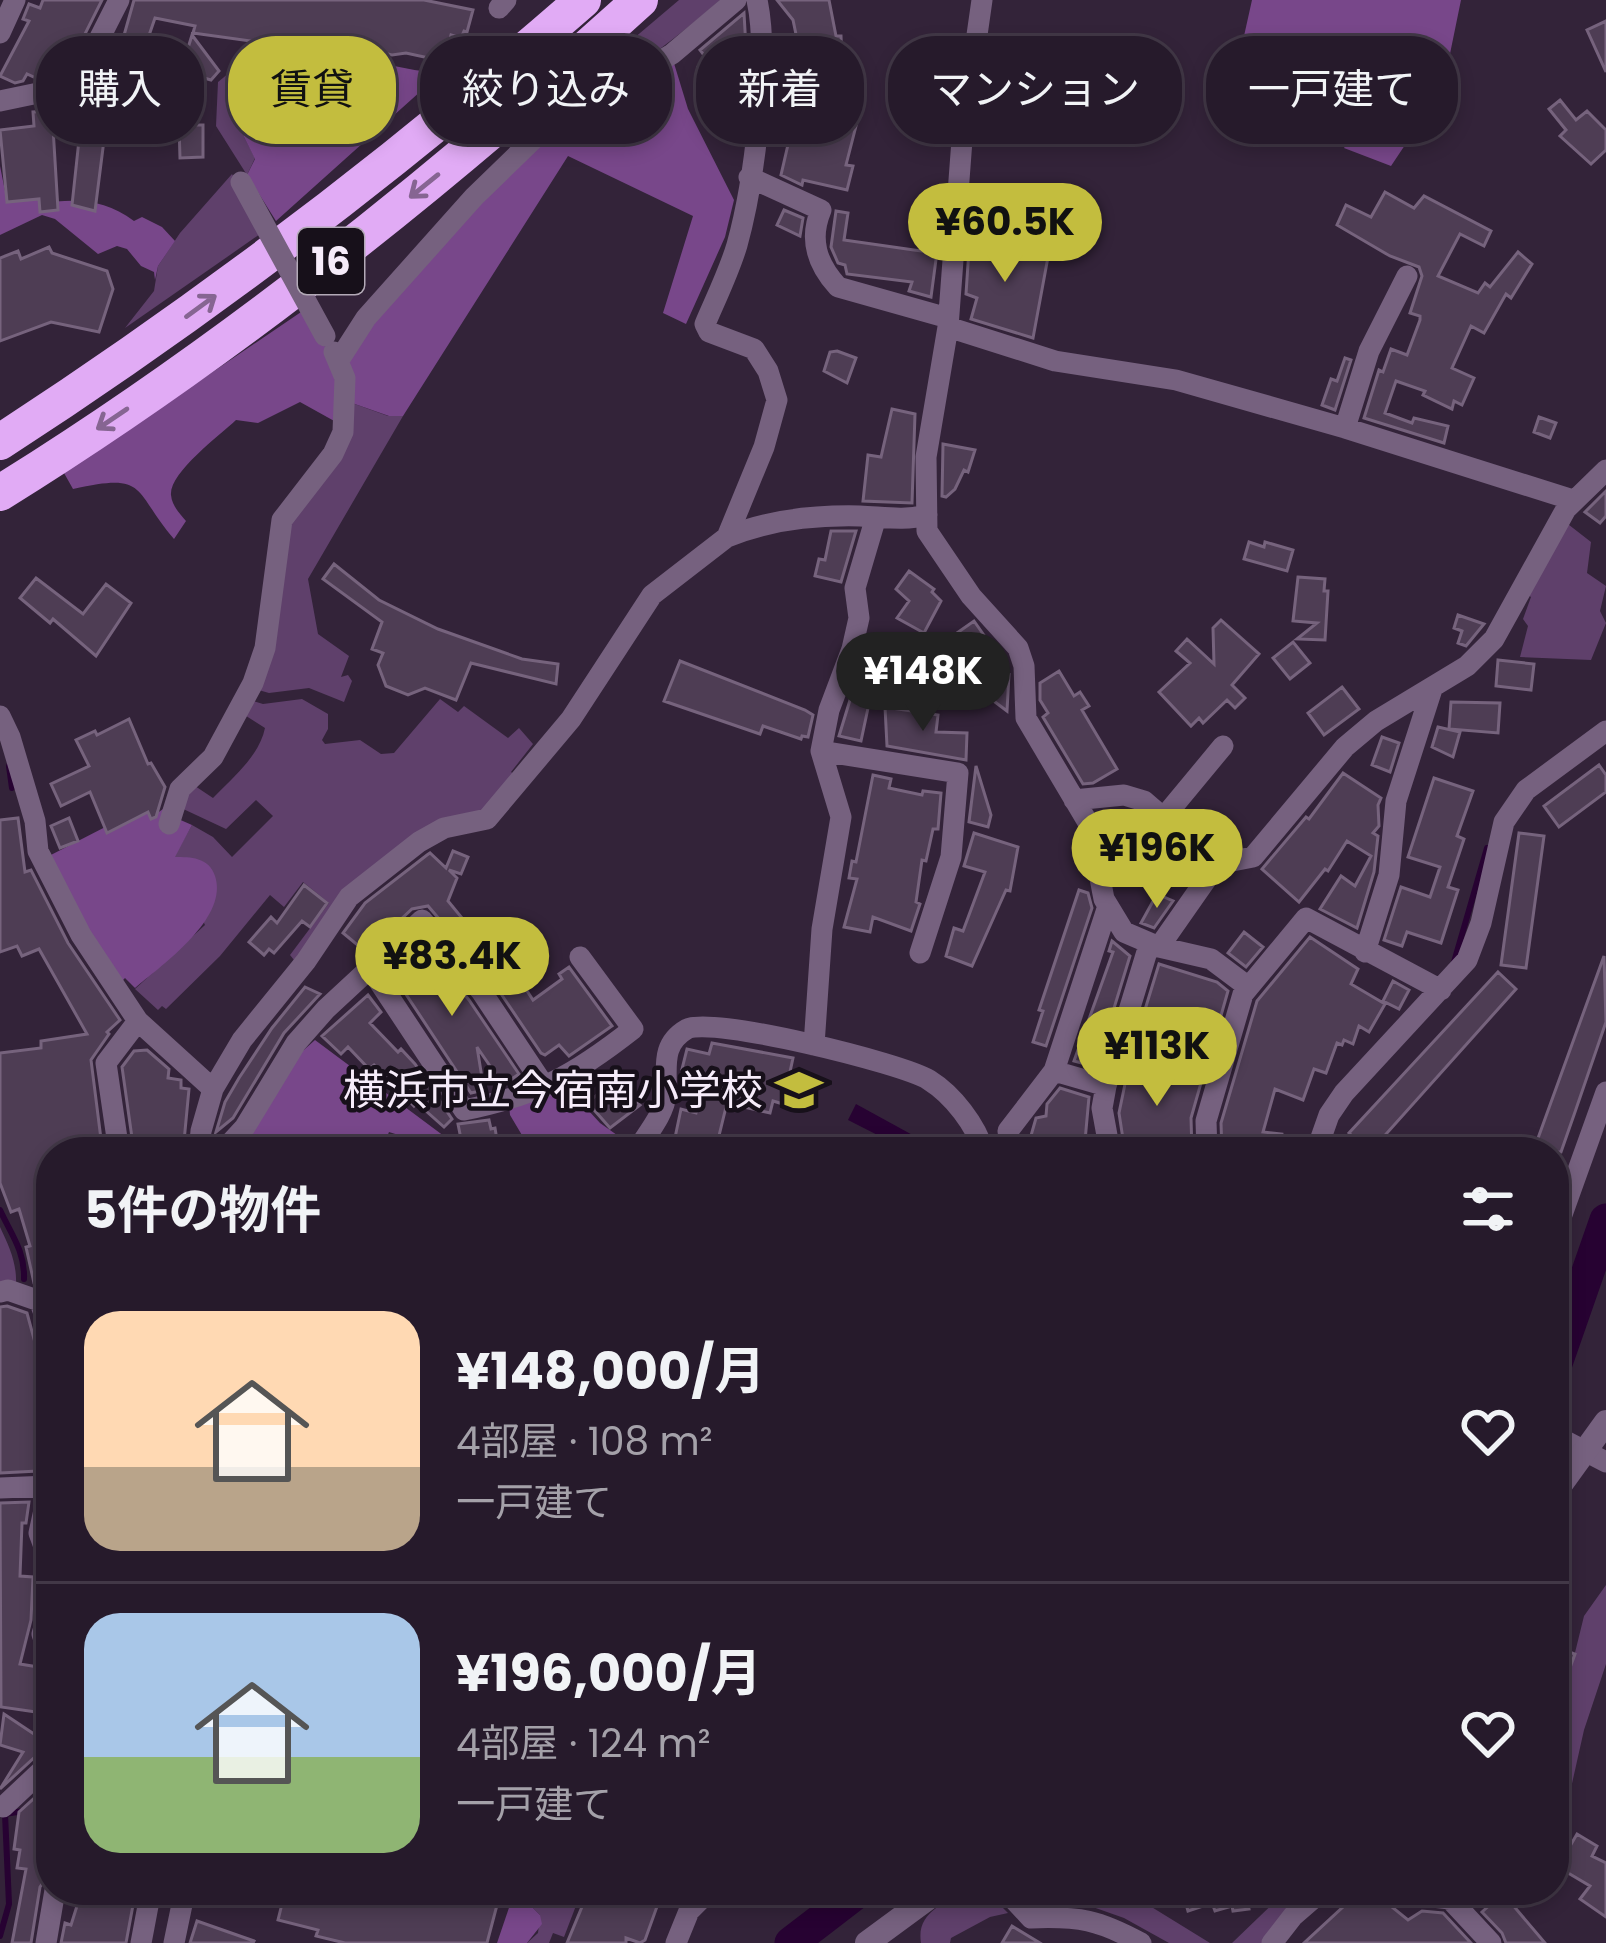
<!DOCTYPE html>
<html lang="ja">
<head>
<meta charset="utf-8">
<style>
	body { margin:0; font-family:Poppins,"Noto Sans JP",sans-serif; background:#322737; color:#f1f3f6; height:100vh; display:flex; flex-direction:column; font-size:45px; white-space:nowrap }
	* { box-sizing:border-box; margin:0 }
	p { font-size:39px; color:#a4a1a9 }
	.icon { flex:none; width:66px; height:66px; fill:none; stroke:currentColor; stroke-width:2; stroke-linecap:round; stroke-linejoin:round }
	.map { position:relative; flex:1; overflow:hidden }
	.sheet { position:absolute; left:36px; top:1137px; width:1533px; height:768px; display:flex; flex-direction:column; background:#261a2b; border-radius:48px; box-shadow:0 6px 18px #0003,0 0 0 3px #423847 }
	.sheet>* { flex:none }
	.guide { position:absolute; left:36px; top:36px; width:1536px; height:108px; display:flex; gap:24px }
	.price { position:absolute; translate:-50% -102px; padding:0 27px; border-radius:42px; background:#c3bd3e; color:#111; font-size:39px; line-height:78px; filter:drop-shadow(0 3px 6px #0008) }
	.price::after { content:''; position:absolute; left:50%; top:72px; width:36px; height:27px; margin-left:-18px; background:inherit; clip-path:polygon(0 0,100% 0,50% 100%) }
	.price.active { background:#222; color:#fff }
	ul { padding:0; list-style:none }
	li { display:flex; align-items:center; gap:36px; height:300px; padding:0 48px }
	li+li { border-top:3px solid #423847 }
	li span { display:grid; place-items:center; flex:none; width:336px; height:240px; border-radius:36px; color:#555 }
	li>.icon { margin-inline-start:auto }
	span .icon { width:144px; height:144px; fill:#fffc; stroke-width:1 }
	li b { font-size:51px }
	h2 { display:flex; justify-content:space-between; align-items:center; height:144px; padding:0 48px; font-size:51px }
	.tag { padding:0 42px; border-radius:48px; background:#261a2b; box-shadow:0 6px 18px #0003,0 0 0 3px #423847; font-size:42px; line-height:108px }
	.tag.active { background:#c3bd3e; color:#111 }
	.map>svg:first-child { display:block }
	.green { fill:#5f406b }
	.forest { fill:#78478a }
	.water { fill:#270232 }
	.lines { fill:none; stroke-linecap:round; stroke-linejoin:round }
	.stream { stroke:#270232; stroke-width:6 }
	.river { stroke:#270232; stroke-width:33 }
	.building { fill:#4e3d54; stroke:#76637d; stroke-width:3 }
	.minor { stroke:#76617f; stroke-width:21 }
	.tertiary { stroke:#76617f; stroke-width:24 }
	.motorway { stroke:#e1abf5; stroke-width:36 }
	.minor-bridge { stroke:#76617f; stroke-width:21 }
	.oneway { stroke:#866592 }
	.labels { text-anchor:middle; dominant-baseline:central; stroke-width:9; stroke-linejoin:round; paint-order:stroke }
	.shield { fill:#17101a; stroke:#b3aab7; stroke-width:3 }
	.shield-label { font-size:39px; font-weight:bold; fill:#f6ecfa }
	.poi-label { font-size:42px; fill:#f6ecfa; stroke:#17101a; text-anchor:end }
</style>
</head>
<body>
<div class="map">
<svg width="1606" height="1943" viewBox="0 0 1606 1943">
	<rect width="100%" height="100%" fill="#332339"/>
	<path class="green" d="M679 0H720C659 54 595 97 522 133Z
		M260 54 324 59 322 65 285 62 282 124 262 117 244 137 255 158 247 175 216 126 218 82 229 73 256 63Z
		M232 174 263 232 125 328 154 291 158 266 180 233Z
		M352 403 388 416H403L308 579 318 634 349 656 341 677 348 675 352 681 344 702 309 688 269 693 255 689 286 534Z
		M1564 521 1591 542 1587 573 1606 586 1600 611 1606 623 1591 660 1520 657 1528 626 1523 619 1531 597 1525 593Z
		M302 699 328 714V729L322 740 325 744 360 740 381 754 394 753 440 699 458 712 464 706 508 738 519 728 533 744 511 772 519 778 488 811 409 842 298 965 290 955 329 903 303 882 284 907 270 895 220 956 166 1009 162 1006 158 1010 135 989 205 925 174 857 192 825 213 837 232 857 273 816 256 800 226 829 179 807 192 784 213 798C232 778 259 757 265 728L243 714 250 700 263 704Z
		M0 1227C9 1246 17 1263 16 1284L0 1288Z
		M1606 1585V1664L1584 1730 1569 1797 1554 1806 1555 1734 1584 1616Z
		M531 1890H582L564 1937 553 1933 549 1943H527L538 1933 540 1915 528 1903Z
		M967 1890H985L1008 1913 990 1917 951 1938 950 1943H921C916 1912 944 1904 967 1890Z
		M1016 1890H1124L1210 1943H1169L1124 1918 1090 1906H1041L1037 1912Z
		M1287 1890H1316L1262 1943H1232Z"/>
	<path class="forest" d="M1252 0H1461L1443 88 1391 166 1344 148 1355 131 1333 105 1298 94 1290 79 1244 36Z
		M337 57C373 59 405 71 441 73L276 221 247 175 255 159 244 137V124L251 117 320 132 368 105 371 68 336 63Z
		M673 60 688 109 734 200 725 237 686 324 663 313 693 216 568 156 403 416H389L352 403 347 360 370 320 548 133Z
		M0 166 6 196 37 191 39 204C76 198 104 199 134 221L142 217 162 227 175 241 158 266 155 280 154 272 141 266 127 249 117 246 98 254 55 219 42 215 0 235Z
		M304 310C334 359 337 364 336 422L300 402 258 423 236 420C219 436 169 473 171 495 172 506 180 514 186 521L174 539C132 490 149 472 73 489L64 473Z
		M146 806 153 816 166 807 176 818 192 825 175 857C190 857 209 857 215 876 229 918 163 964 135 988L125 978 120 983 45 858Z
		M315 1040 456 1145 452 1152 389 1132 381 1152H265L248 1132 297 1056Z
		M565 1085 600 1123 624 1140 619 1152H532L510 1115 509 1104Z
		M515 1890H531L528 1903 540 1915 542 1924 527 1943H497Z"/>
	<path class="water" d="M856 1104 918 1138 911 1152 848 1120Z"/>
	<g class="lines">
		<path class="stream" d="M9 766 12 788
			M1454 962 1487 848
			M0 1210C11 1234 25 1251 24 1279
			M0 1936 9 1904 5 1814 29 1810"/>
		<path class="river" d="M1554 1369 1606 1220
			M791 1943 860 1890"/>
	</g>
	<path class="building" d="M43 0H102L73 58 59 73 50 72 36 78 27 74 23 81 15 83 0 76 29 21 23 19 29 4 40 8Z
		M134 0H424L473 10 467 32 464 31 461 38 451 35 446 53 440 52 438 60 406 53 392 55 321 38 316 39 315 50 193 33 195 26 155 18 124 108 136 114V133L105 132 95 211 72 205 82 112 66 105 97 102 112 59 117 60Z
		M777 0H829L836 36H841L843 85H849L850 125 856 126 846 165 853 166 847 190 803 180 802 185 781 175 790 136 776 132 790 71 789 44H798L793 20Z
		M744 13 746 48 726 65 746 68 739 142 725 140 726 132 719 131 726 96 698 67 707 59 700 50Z
		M1606 21V72L1587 30Z
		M192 35 219 71 211 80 204 78 201 94 174 89 179 59 184 61Z
		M1560 100 1576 120 1587 111 1606 130V150L1591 164 1560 136 1566 130 1549 109Z
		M52 111 58 210 40 212 39 199 7 202 0 130 34 126 33 112Z
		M179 125H203V157L180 158Z
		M1385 192 1414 208 1424 196 1491 231 1484 246 1460 234 1438 276 1478 293 1485 283 1490 287 1518 252 1532 264 1511 298 1506 294 1484 333 1471 326 1452 368 1474 378 1462 405 1454 401 1452 409 1423 395 1425 391 1396 381 1385 413 1412 423 1414 418 1448 426 1444 443 1364 418 1379 370 1383 372 1391 349 1407 355 1420 320V316L1410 313 1422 276 1419 267 1390 256 1337 225 1346 205 1371 217Z
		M784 210 803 218 800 236 777 225Z
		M836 211 848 213 844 240 914 250 922 251 925 221 941 222 931 297 909 291 912 282 847 274 845 265 838 263 831 247Z
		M970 234 1048 257 1033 338 971 319 977 298 966 294Z
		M49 247 52 253 107 271 113 289 99 332 51 322 0 341V258L18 251 21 259Z
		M837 351 856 358 847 383 824 371 830 352Z
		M1345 358 1351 360 1335 410 1322 405 1331 379 1337 381Z
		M892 409 915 414 912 503 863 501 868 455 881 457Z
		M1539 417 1556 423 1550 438 1534 432Z
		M943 444 975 450 968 472 964 470 955 489 946 497 942 496Z
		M1606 491V516L1600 523 1585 512Z
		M831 531H856L841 582 815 576 819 559 825 560Z
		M1249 542 1264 547 1265 542 1293 550 1287 571 1244 559Z
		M334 564 379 600 438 629 522 659 558 664 556 684 471 663 456 700 425 688 408 695 386 686 378 665 383 653 372 649 382 622 323 579Z
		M909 571 934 589 932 592 941 601 924 633 897 618 909 601 896 589Z
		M1298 577 1325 579 1324 591H1328L1325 640 1297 639 1317 623 1293 621Z
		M36 578 83 614 106 584 131 603 96 656 53 619 50 623 20 598Z
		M1458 615 1484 624 1466 646 1458 643 1462 631 1454 628Z
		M1221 620 1259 654 1232 685 1245 698 1235 708 1227 700 1203 723 1199 718 1191 726 1159 692 1190 663 1176 651 1187 639 1214 664 1213 628Z
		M974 621 997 654 990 659 1009 674 1007 711 983 693 990 684 958 638 957 633Z
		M870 635 897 638 892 685H884L880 652 861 741 839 736 854 687 863 681Z
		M1293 642 1310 663 1290 679 1273 658Z
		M1498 660 1534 664 1531 690 1496 686Z
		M680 661 805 710 813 715 808 737 802 736 801 739 763 726 760 734 664 701Z
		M1059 671 1074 696 1080 692 1089 706 1082 710 1117 769 1093 783 1083 784 1043 717 1048 713 1040 700V683Z
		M1342 687 1359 709 1324 735 1308 713Z
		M1451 702 1500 703 1498 733 1449 729Z
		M885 707 938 715 936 732 967 733 966 760 887 746Z
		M129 719 148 764 151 763 165 787 156 817 151 819 148 812 107 833 90 792 61 806 51 784 89 766 76 740 95 731 97 735Z
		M1438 727 1460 732 1453 757 1432 747Z
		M1382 737 1399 743 1390 772 1372 765Z
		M1599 765 1606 775V792L1559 827 1544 806Z
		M976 766 991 815 988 827 969 822Z
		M1343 773 1381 798 1378 805 1379 826 1373 833 1378 836 1374 872 1357 928 1320 909 1341 876 1355 886 1371 856 1347 841 1328 871 1325 869 1299 902 1262 869 1306 817 1309 819Z
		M873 775 891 779 889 788 922 795 923 791 941 793 938 829H933L926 861 922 860 916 902 920 904 911 931 873 917 870 932 844 927 857 879 849 878 852 861 856 862Z
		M1434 778 1473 791 1457 836 1464 839 1448 887 1458 890 1441 943 1407 932 1402 946 1384 940 1401 887 1430 897 1440 867 1408 857Z
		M18 818 25 872 31 870 68 943 120 1020 107 1032 109 1034 91 1060 102 1147 51 1152V1289L34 1283 26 1247 30 1246 19 1209 11 1212 0 1183V1053L41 1048V1041L87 1034 39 949 22 956 17 946 0 952V820Z
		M69 818 78 841 60 848 51 826Z
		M974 833 1018 847 1010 891 1006 890 972 966 946 956 954 928 963 931 985 872 964 866Z
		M1519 833 1544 836 1526 968 1501 965Z
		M453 851 468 857 461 874 449 870 457 878 448 901 512 979 518 977 533 1000 562 979 559 974 569 967 612 1026 569 1056 559 1045 545 1055 541 1053 493 982 428 906 412 909 366 952 343 933 365 903 427 855 430 853 446 868Z
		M304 885 327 903 310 927 302 921 274 953 269 949 264 955 249 942 271 917 277 923Z
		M1079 890 1088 893 1092 908 1046 1046 1033 1042 1043 1011 1039 1010Z
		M1157 894 1173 901 1154 928 1141 923Z
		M1244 932 1263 947 1246 967 1228 953Z
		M1310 937 1358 969 1351 984 1385 1004 1369 1032 1359 1026 1353 1044 1344 1040 1342 1045 1337 1043 1326 1073 1314 1069 1303 1100 1275 1089 1263 1132 1282 1134 1283 1152H1222L1221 1123 1257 1001Z
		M1112 941 1130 956 1096 1067 1074 1061 1113 952 1109 951Z
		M422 943 469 1000 519 1074 503 1085 477 1047 484 1090 471 1093 390 970Z
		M1604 956 1606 1022 1575 1112 1561 1152H1533Z
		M1159 964 1217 982 1228 991 1210 1054 1140 1026Z
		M1498 972 1516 989 1370 1152 1349 1133Z
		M1393 981 1409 990 1399 1009 1383 1001Z
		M305 987 320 994 284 1033 233 1118 216 1132 225 1102 239 1078 272 1028Z
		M368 995 381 1012 370 1023 398 1052 401 1049 415 1064 452 1119 444 1127 417 1103 414 1106 374 1065 369 1069 348 1047 341 1054 322 1036Z
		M712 1043 793 1058 783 1104 773 1101 770 1113 727 1103 715 1152H672L681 1109 696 1113 705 1074 682 1069 687 1049 709 1054Z
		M147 1050 169 1069 168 1078 181 1080V1088L189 1089 183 1152H134L122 1067 134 1051Z
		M1131 1055 1201 1083 1191 1118 1192 1152H1125L1119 1113Z
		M614 1079 640 1105 610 1128 588 1103Z
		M1060 1088 1089 1097 1084 1152H1037L1038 1148 1028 1146 1036 1118 1046 1116 1047 1104Z
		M489 1120 491 1129 495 1128 499 1152H470L462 1144 458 1124Z
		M7 1306 27 1313 37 1350 43 1349 48 1371 51 1370 49 1446H43V1466L38 1471 0 1473V1307Z
		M29 1502 26 1523H22L20 1576 33 1577 31 1620 20 1664 38 1667 51 1676 43 1713 1 1707 0 1503Z
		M1554 1646 1575 1654 1557 1703H1554Z
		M4 1714 49 1744 0 1789 23 1752 0 1745Z
		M51 1783V1804L43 1838 51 1839V1853L46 1878 40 1887 31 1943H12L26 1869 17 1868 20 1850 14 1849 19 1812Z
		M1577 1834 1597 1846 1592 1856 1606 1863V1917L1580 1899 1590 1886 1558 1867Z
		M82 1890H100L99 1900 133 1905 126 1943H61L65 1923 71 1925Z
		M200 1890H226L222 1906 198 1900Z
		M328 1890H501L487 1943H345L316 1936 318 1930 278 1920 285 1892 325 1903Z
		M589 1890 629 1906 634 1892 659 1901 645 1940 640 1943 626 1938V1943H567Z
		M1182 1890H1270V1893L1257 1897 1258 1903 1248 1904 1249 1909 1233 1911 1232 1906 1215 1911 1212 1903 1188 1911Z
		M1352 1890H1371L1408 1920 1422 1911 1443 1913 1471 1943H1304L1345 1905 1341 1902Z
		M1503 1893 1517 1910 1545 1943H1506L1502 1933 1482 1912Z
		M197 1921 254 1941 253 1943H190Z
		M1012 1926 1040 1943H1002Z"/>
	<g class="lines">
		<path class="minor" d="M982 0 962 140 948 327 926 457 927 531 971 596 1018 648 1024 666 1026 718 1090 826 1104 899 1124 932 1159 947 1217 864 1253 857 1345 747 1376 721 1467 666 1494 639 1566 509 1606 470
			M499 8 506 0
			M0 33 15 0
			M0 101 67 87 85 67 119 0
			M749 177 821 210C809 239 816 263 838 287L948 318
			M948 327 1055 361 1176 380 1345 428 1573 500
			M339 360 366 318 474 197 544 129 672 54 736 0
			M1345 428 1369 351 1407 276
			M727 537C768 520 816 515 860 516 884 517 904 521 927 515
			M0 716 10 737 35 821 38 851 81 935 138 1021
			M821 751 958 773 951 857 920 953
			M1074 800 1124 795 1144 801 1217 864
			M1165 816 1223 746
			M169 824 180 789 213 757 253 683 265 648 282 520 333 454 343 432 345 378 334 352
			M1159 947 1211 959 1247 986
			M1365 952 1389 875 1396 801 1432 689
			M372 971 464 1110C538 1095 573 1076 633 1029L580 957
			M1121 1035 1219 1074
			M814 1045 822 929 841 817 821 751 829 710 852 649 859 618 855 588 876 517
			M1054 1071 1106 1086
			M119 1152 106 1063 138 1021 213 1089
			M199 1152 201 1131 213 1089 242 1040 306 961 349 897 419 842 444 828 487 819 571 719 652 595 727 537 764 447 777 400 768 371 754 349 709 332 705 324C716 298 729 272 737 245 754 184 770 60 757 0
			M222 1152 245 1127 296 1043 326 1009 422 920 481 991 545 1087
			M636 1152C646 1135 664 1115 666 1095 668 1070 659 1045 687 1029 710 1016 902 1063 929 1080 953 1095 976 1125 984 1152
			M1012 1152 1008 1131 1054 1071 1108 906
			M1110 1152 1102 1108 1106 1086 1149 945
			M1207 1152 1206 1121 1243 994 1306 918 1441 990
			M1316 1152 1329 1115 1344 1093 1467 960 1481 923 1504 822 1526 790 1606 731
			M1554 1237 1606 1092
			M0 1292 8 1290 51 1305
			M39 1300 51 1332
			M1554 1435 1606 1462
			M51 1478 39 1533 49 1560 51 1577
			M0 1488 49 1486
			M51 1604 42 1634 51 1660
			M3 1807 51 1762
			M1005 1890 1031 1918C1079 1916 1099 1920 1141 1943
			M1409 1890 1415 1895 1450 1899 1491 1943
			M46 1943 55 1890
			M141 1943 151 1890
			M174 1943 185 1890
			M676 1943 689 1911 710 1890
			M1272 1943 1293 1916 1323 1890"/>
		<path class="tertiary" d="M1554 1494 1606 1422
			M867 1943 939 1890"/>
		<path class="motorway" d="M0 442C205 309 399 161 583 0
			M0 493C229 351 441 181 640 0"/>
		<path class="minor-bridge" d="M241 182 325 336"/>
	</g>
	<defs><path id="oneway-shaft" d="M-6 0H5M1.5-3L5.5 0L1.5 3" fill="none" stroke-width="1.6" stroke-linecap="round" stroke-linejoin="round" transform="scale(3)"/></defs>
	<g class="oneway">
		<use href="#oneway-shaft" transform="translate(424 186) rotate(141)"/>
		<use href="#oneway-shaft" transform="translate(201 306) rotate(-36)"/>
		<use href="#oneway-shaft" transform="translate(112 419) rotate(146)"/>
	</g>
	<defs>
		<symbol id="school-bare" viewBox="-9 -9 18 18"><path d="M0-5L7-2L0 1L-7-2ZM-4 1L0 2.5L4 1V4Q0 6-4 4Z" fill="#c3bd3e" stroke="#17101a" stroke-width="2.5" paint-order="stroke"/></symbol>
	</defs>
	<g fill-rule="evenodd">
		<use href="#school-bare" x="766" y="1057" width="66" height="66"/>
	</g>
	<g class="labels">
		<rect class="shield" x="298" y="228" width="66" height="66" rx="9"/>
		<g class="shield-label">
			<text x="331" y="261">16</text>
		</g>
		<g class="poi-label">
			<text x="763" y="1090">横浜市立今宿南小学校</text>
		</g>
	</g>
</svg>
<b class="price" style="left:1005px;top:285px">¥60.5K</b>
<b class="price active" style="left:923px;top:734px">¥148K</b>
<b class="price" style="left:1157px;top:911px">¥196K</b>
<b class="price" style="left:452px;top:1019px">¥83.4K</b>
<b class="price" style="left:1157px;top:1109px">¥113K</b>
<div class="guide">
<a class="tag">購入</a>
<a class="tag active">賃貸</a>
<a class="tag">絞り込み</a>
<a class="tag">新着</a>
<a class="tag">マンション</a>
<a class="tag">一戸建て</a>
</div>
<section class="sheet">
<h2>5件の物件<svg class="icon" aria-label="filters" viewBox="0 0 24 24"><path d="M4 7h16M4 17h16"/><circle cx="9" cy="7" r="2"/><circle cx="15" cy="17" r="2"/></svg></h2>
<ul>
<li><span style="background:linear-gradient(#ffd9b3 65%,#b9a48a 0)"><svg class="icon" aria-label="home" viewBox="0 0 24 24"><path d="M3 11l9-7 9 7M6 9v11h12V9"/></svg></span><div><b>¥148,000/月</b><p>4部屋 · 108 m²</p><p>一戸建て</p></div><svg class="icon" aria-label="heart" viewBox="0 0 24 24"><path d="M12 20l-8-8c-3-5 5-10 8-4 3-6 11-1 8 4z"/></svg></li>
<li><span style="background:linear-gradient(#a9c7e8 60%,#8fb573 0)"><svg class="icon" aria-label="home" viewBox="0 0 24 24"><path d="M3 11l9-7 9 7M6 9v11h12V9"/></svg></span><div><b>¥196,000/月</b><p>4部屋 · 124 m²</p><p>一戸建て</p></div><svg class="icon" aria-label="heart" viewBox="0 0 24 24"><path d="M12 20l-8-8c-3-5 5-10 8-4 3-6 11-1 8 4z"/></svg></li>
</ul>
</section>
</div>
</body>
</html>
